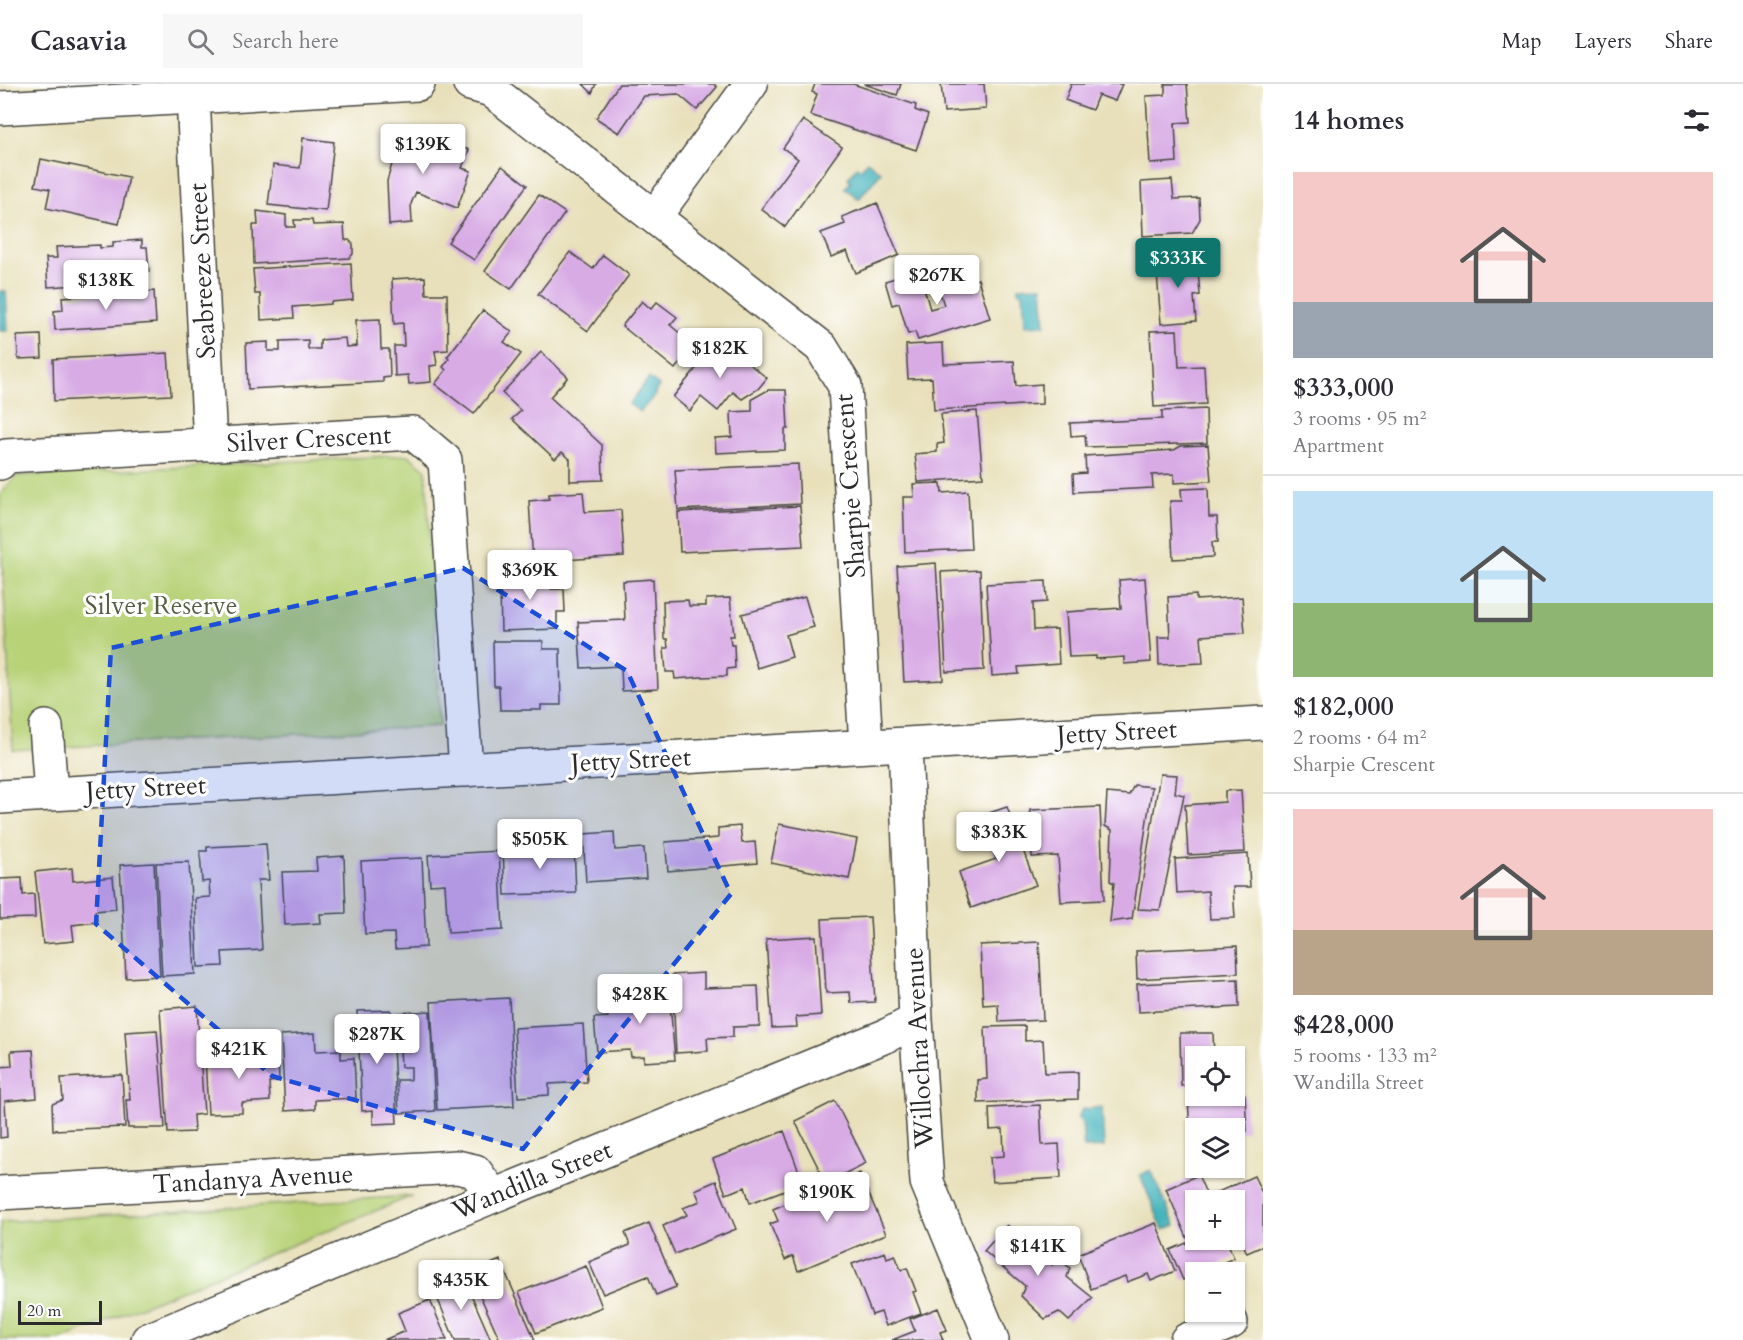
<!DOCTYPE html>
<html lang="en">
<head>
<meta charset="utf-8">
<style>
	body { margin:0; font-family:Cardo,serif; background:#f7f7f7; color:#2b2b33; height:100vh; display:flex; flex-direction:column; font-size:22px; white-space:nowrap }
	* { box-sizing:border-box; margin:0 }
	p { font-size:20px; color:#7c7c81 }
	.icon { flex:none; width:33px; height:33px; fill:none; stroke:currentColor; stroke-width:2; stroke-linecap:round; stroke-linejoin:round }
	.map { position:relative; flex:1; overflow:hidden }
	.drawer { display:flex; flex-direction:column; background:#fff; width:480px }
	.drawer>* { flex:none }
	.fabs { position:absolute; left:1185px; top:962px; display:grid; gap:12px }
	.fabs a { display:grid; place-items:center; width:60px; height:60px; border-radius:0px; background:#fff; box-shadow:0 2px 4px #0004; font-size:30px }
	.scale { position:absolute; left:18px; bottom:15px; width:84px; box-sizing:border-box; padding-left:6px; border:3px solid #2b2b2b; border-top:0; font-size:16px; line-height:21px; white-space:nowrap; color:#2b2b2b; -webkit-text-stroke:4px #fff; paint-order:stroke }
	.price { position:absolute; translate:-50% -51px; padding:0 14px; border-radius:6px; background:#fff; color:#222; font-size:20px; line-height:39px; filter:drop-shadow(0 2px 3px #0008) }
	.price::after { content:''; position:absolute; left:50%; top:36px; width:18px; height:14px; margin-left:-9px; background:inherit; clip-path:polygon(0 0,100% 0,50% 100%) }
	.price.active { background:#0f766e; color:#fff }
	ul { padding:0; list-style:none }
	li { display:grid; align-content:center; gap:12px; height:318px; padding:0 30px }
	li+li { border-top:2px solid #e1e1e2 }
	li span { display:grid; place-items:center; height:186px; border-radius:0px; color:#555 }
	li>.icon { margin-inline-start:auto }
	span .icon { width:108px; height:108px; fill:#fffc; stroke-width:1 }
	li b { font-size:26px }
	h2 { display:flex; justify-content:space-between; align-items:center; height:72px; padding:0 30px; font-size:26px }
	header { display:flex; align-items:center; gap:36px; box-sizing:border-box; height:84px; padding:0 30px; background:#fff; border-bottom:2px solid #e1e1e2 }
	header strong { font-size:28px }
	nav { display:flex; gap:33px; margin-inline-start:auto; font-size:21px }
	.search { width:420px; height:54px; background:#f7f7f7; display:flex; align-items:center; gap:15px; box-sizing:border-box; padding:0 21px; border-radius:0px; color:#7c7c81; font-size:22px }
	main { display:flex; flex:1; min-height:0 }
	.map>svg:first-child { display:block }
	.green { fill:#b7d277; stroke:#717e51; stroke-width:1.5 }
	.water { fill:#44b4bb; stroke:#387073; stroke-width:1.5 }
	.building { fill:#d8abe5 }
	.lines { fill:none; stroke-linecap:round; stroke-linejoin:round }
	.minor-casing { stroke:#474640; stroke-width:36 }
	.minor { stroke:#fff; stroke-width:33 }
	.marked { fill:#1d4ed8; fill-opacity:0.2; stroke:#1d4ed8; stroke-width:4.5; stroke-dasharray:12 8; stroke-linejoin:round }
	.labels { text-anchor:middle; dominant-baseline:central; stroke-width:6; stroke-linejoin:round; paint-order:stroke }
	.street-label { font-size:26px; fill:#2b2b2b; stroke:#fff }
	.park-label { font-size:26px; fill:#555d42; stroke:#fff }
</style>
</head>
<body>
<header>
<strong>Casavia</strong>
<div class="search"><svg class="icon" aria-label="search" viewBox="0 0 24 24"><circle cx="10" cy="10" r="6"/><path d="M15 15l6 6"/></svg>Search here</div>
<nav><a>Map</a><a>Layers</a><a>Share</a></nav>
</header>
<main>
<div class="map">
<svg width="1263" height="1256" viewBox="0 0 1263 1256">
	<rect width="100%" height="100%" fill="#fff"/>
	<filter id="ink" filterUnits="userSpaceOnUse"><feTurbulence type="fractalNoise" baseFrequency=".0167" numOctaves="2"/><feDisplacementMap in="SourceGraphic" scale="12" xChannelSelector="R" yChannelSelector="G"/><feConvolveMatrix kernelMatrix="1 2 1 2 8 2 1 2 1" color-interpolation-filters="sRGB"/></filter>
	<filter id="wash" filterUnits="userSpaceOnUse"><feTurbulence type="fractalNoise" baseFrequency=".008" numOctaves="4" result="noise"/><feDisplacementMap in="SourceGraphic" scale="24" xChannelSelector="R" yChannelSelector="G"/><feGaussianBlur stdDeviation="1.35" result="paint"/><feColorMatrix in="noise" values="0 0 0 0 0 0 0 0 0 0 0 0 0 0 0 0 0 1.4 0 .05"/><feComposite in="paint" operator="in"/></filter>
	<g filter="url(#wash)">
		<rect width="100%" height="100%" fill="#e8e0ba"/>
		<path class="green" d="M408 371 426 386 440 642 13 666 0 440V410L17 392Z
			M412 1112 60 1256H0V1138Z"/>
		<path class="water" d="M867 77 881 88 859 115 845 104 851 98 848 94 857 83 861 85Z
			M1042 202 1045 241 1025 242 1023 209 1018 207V203Z
			M0 207H6L8 247H0Z
			M649 294 659 302 655 308 656 310 640 328 629 320Z
			M1102 1023 1104 1063 1084 1064 1082 1039 1078 1034 1082 1025Z
			M1151 1086 1175 1141 1163 1146 1140 1091Z"/>
		<g id="blocks">
			<path class="building" d="M583 0H596L592 9Z
				M619 0H714L717 3 697 26 678 10 644 12 619 49 596 34Z
				M815 0H853L916 21 915 26 928 31 916 66 810 31 817 10 812 8Z
				M864 0H901L897 11Z
				M941 0H984L986 25 944 28Z
				M1069 0H1122L1115 17 1098 11 1092 26 1065 16 1071 1Z
				M1165 0H1187L1190 38 1175 39 1177 78 1150 80 1146 12 1165 11Z
				M803 36 842 63 785 143 761 125 798 75 783 64Z
				M394 46 424 57 421 67 434 70 440 54 469 66 462 84 471 87 457 124 416 108 411 120 412 139 389 141 387 97 392 80 386 70Z
				M303 54 334 58 326 127 268 121 273 81 300 84Z
				M41 75 129 93 119 140 46 124 50 105 35 102Z
				M502 82 527 101 474 176 448 158Z
				M1172 96 1174 115 1199 114 1200 135 1192 149 1143 152 1141 98Z
				M539 111 565 129 511 205 485 187Z
				M877 119 899 171 856 189 847 167 831 173 821 149 845 140 842 133Z
				M257 127 286 131V143H295L294 136H312L313 141 344 140 345 156H349L353 160V170L349 174 254 180 253 141H258Z
				M142 156V163H147L149 187 142 188 143 197 48 203 46 174H57L56 163 100 161V164L113 163V158Z
				M570 168 593 185 603 171 629 191 588 247 538 210Z
				M1197 173 1200 211 1194 212 1196 237 1161 240 1156 176Z
				M351 179 353 216 331 218V220L293 223 294 234 261 236 260 210H255L253 185Z
				M919 187 930 225 944 221 939 206 978 195 990 234 918 256 915 248 908 250 899 219 892 221 885 197Z
				M425 193 426 210H447L448 266 435 267 437 281 430 282 431 298 409 300 408 291 395 292 394 262H404L403 239 394 240 392 195Z
				M154 207 156 239 55 246 54 227 63 226 62 213Z
				M642 217 651 225 657 218 677 233 670 241 694 261 675 285 622 242Z
				M483 226 512 248 504 258 521 270 474 330 435 300 446 286 443 283 449 275 447 273Z
				M380 235 381 265H389L390 293 383 294V298L248 305 246 259 268 258V267H280V257L308 256V265H320V256L345 254 346 263 357 262 356 236Z
				M1177 246 1179 283 1204 282 1206 320 1154 323 1150 247Z
				M41 251 42 274 18 275 17 252Z
				M719 256 767 294 758 305 742 315 733 308 718 327 701 313 690 327 673 313Z
				M943 259 944 280 1014 277 1016 302 1042 300V320L934 326 932 294 908 295 906 261Z
				M541 268 568 293 550 313 602 361 603 396 570 397V375L562 368 555 375 512 335 521 327 502 309Z
				M168 269 171 311 54 317 53 275Z
				M768 306H786L788 345H785V366L716 369 715 354 732 353 731 328 752 327V315Z
				M1206 325 1207 359 1086 363 1085 351 1071 352 1070 339 1162 335V327Z
				M977 327 983 393 918 398 915 370 937 368V360L944 359 941 330Z
				M1208 361 1211 397 1174 399V390L1152 391 1153 404 1074 408 1073 390 1086 389 1085 372 1174 366 1181 362Z
				M798 380 800 420 678 426 675 386Z
				M941 399 942 409 968 407 971 465 905 468 903 413H914L913 400Z
				M1208 404 1209 433H1217L1218 458H1212L1213 473 1173 475 1170 417H1182L1181 405Z
				M583 408 585 428 621 426 624 472 533 478 529 417 549 415V410Z
				M800 422 803 462 680 468 678 428Z
				M936 479 943 596 904 598 897 482Z
				M551 485V505H564L565 528H557V545L501 547 500 507 507 504V486Z
				M980 486 984 586 946 588 941 488Z
				M1145 494 1151 578 1124 580V573L1096 575V572L1069 573 1066 528 1121 524 1119 496Z
				M653 495 658 605 622 607 621 582 581 584 578 538 625 536 623 497Z
				M1046 497 1047 518 1033 519 1034 546 1057 545 1059 580 1018 583 1019 590 992 592 986 500Z
				M1196 511V516L1242 513 1245 549 1201 552 1203 579 1159 581 1158 553H1170L1168 513Z
				M805 513 814 543 786 551 792 573 757 584 742 530Z
				M730 514 734 552H730L731 561H734L735 584 727 585V592L701 593 675 595 674 588H666L664 564H668L667 555H664L663 517 688 516 689 522H706V515Z
				M493 557H543V565H560L561 621H541V626H500L499 602H494Z
				M1160 690 1177 691 1175 709 1184 711 1160 826 1138 825Z
				M1134 701 1152 703 1132 835 1110 838 1114 799 1110 797 1112 746 1105 742 1107 709 1129 711Z
				M1241 706 1245 768 1188 771 1185 721 1225 718V707Z
				M1007 723 1036 801 971 824 959 788 996 775 980 732Z
				M1100 723 1104 816 1061 818 1058 772 1032 773 1030 726Z
				M779 740 857 755 849 795 771 779Z
				M740 742 742 759 755 758 757 779 668 787 665 758 718 754V744Z
				M614 748 615 766 644 764 646 794 586 798 583 750Z
				M266 760 269 796H258L262 866 222 868 223 882 198 883 195 814 210 813 209 797 202 798 200 767H207V763Z
				M574 761 576 809 505 811 503 764Z
				M499 767 503 846 448 849 445 800 430 801 428 771Z
				M1248 770 1250 803H1233L1235 834 1210 835 1208 807 1177 809 1175 775Z
				M344 772 346 829 320 830 321 839 285 841 282 788 317 787 316 774Z
				M422 774 426 863 395 865 394 849 365 850 361 777Z
				M189 778 195 890 162 892 156 779Z
				M154 779 160 892 126 894 120 781Z
				M72 784 73 797 113 793 116 825 95 827 97 838 72 841 74 857 43 860 35 788Z
				M22 794 23 811 34 810 35 834 0 835V795Z
				M870 833 875 918 851 919 850 908 826 909 822 835Z
				M816 852 821 931 796 933 797 943 772 944 766 855Z
				M1039 858 1043 936 999 938 998 920 983 921 980 861Z
				M1237 862 1238 889 1137 895 1136 867Z
				M704 889V904L758 902 760 942 733 943V953L707 954 708 967 676 969 672 891Z
				M1238 895 1239 923 1138 928 1137 900Z
				M668 896 675 976 644 978V972L631 973 630 966 597 968 594 934 608 933 607 922 638 919 636 899Z
				M509 914 514 1022 437 1026 431 918Z
				M197 922 204 1030 193 1031 194 1048 168 1049 160 925Z
				M391 926 397 1039 373 1040V1026L362 1027 357 927Z
				M430 927 435 1027 399 1029 397 996H411V983H401L398 929Z
				M583 940 587 998 549 1000V1011L518 1013 514 944Z
				M1025 942V957L1043 956 1045 989 1078 988V1015L978 1019V996L987 995 985 943Z
				M157 946 165 1044H128L126 1016H130L125 948Z
				M315 949 316 967 341 966V975L354 974 356 1014 315 1016V1025L285 1027 281 951Z
				M1180 949H1213L1214 972H1196V1001L1181 1002Z
				M33 966 37 1014 5 1017 7 1053 0 1054V983L12 982 11 967Z
				M278 967 279 997 269 998 270 1017 242 1019V1029L208 1030 205 972Z
				M1242 975V1001H1234V976Z
				M122 991 125 1043 53 1046 52 1020 63 1016 61 994Z
				M1245 1011 1247 1047 1234 1048V1044H1196V1083H1192L1188 1014Z
				M835 1017 866 1079 826 1099 795 1037Z
				M1040 1021 1042 1061 1059 1060 1061 1094 992 1098 990 1073 1004 1072 1003 1045 990 1046 989 1024Z
				M784 1047 803 1099 750 1119 745 1103 726 1110 713 1075Z
				M860 1089 886 1150 798 1187 793 1172 785 1176 770 1140 778 1137 773 1125Z
				M1198 1091 1209 1116H1196V1155H1226L1234 1174 1201 1188H1196V1190L1183 1196 1170 1166 1189 1158 1166 1105Z
				M1254 1092 1263 1111V1162L1247 1169 1234 1139V1116H1214L1211 1111Z
				M716 1097 736 1145 675 1170 663 1142 687 1131 683 1124 700 1117 695 1106Z
				M649 1139 676 1203 656 1211 648 1192 603 1210 589 1178 630 1161 625 1149Z
				M1156 1139 1175 1187 1151 1197 1148 1190 1127 1198 1125 1192 1091 1205 1078 1170Z
				M1007 1141 1052 1181 1058 1174 1070 1184 1067 1193 1093 1214 1069 1237 1059 1228 1045 1235 1021 1212 1025 1202 984 1167Z
				M885 1168 887 1174 895 1171 901 1186 907 1184 916 1207 913 1208 921 1229 886 1242 881 1228 872 1231 852 1180Z
				M500 1176 535 1256H500L470 1189Z
				M586 1182 602 1223 536 1249 519 1208Z
				M463 1192 491 1256H455L433 1204Z
				M430 1216 447 1256H384L405 1247 398 1229Z
				M938 1224 947 1246 940 1248 943 1256H892L915 1247 910 1235Z"/>
		</g>
	</g>
	<g filter="url(#ink)">
		<use href="#blocks" fill-opacity="0" stroke="#474640" stroke-width="1.5"/>
		<g class="lines">
			<defs>
				<path id="minor" d="M470 0 491 6 821 263 845 302 866 662
					M193 13 210 361
					M0 24 418 0
					M655 132 751 0
					M0 379 6 372 413 349 445 376 466 686
					M46 643 51 709
					M905 660 916 936 927 1098 992 1256
					M0 713 1263 639
					M0 1109 457 1083 475 1087 493 1112
					M148 1256 493 1112 888 951 916 936
					M1187 1256 1231 1238"/>
			</defs>
			<use href="#minor" class="minor-casing"/>
			<use href="#minor" class="minor"/>
		</g>
	</g>
	<path class="marked" d="M463 484 627 587 731 810 523 1065 272 992 96 840 111 564Z"/>
	<g class="labels">
		<g class="street-label">
			<text transform="translate(202 187) rotate(-93)">Seabreeze Street</text>
			<text transform="translate(309 355) rotate(-3)">Silver Crescent</text>
			<text transform="translate(850 402) rotate(-94)">Sharpie Crescent</text>
			<text transform="translate(1117 648) rotate(-3)">Jetty Street</text>
			<text transform="translate(631 676) rotate(-3)">Jetty Street</text>
			<text transform="translate(146 704) rotate(-3)">Jetty Street</text>
			<text transform="translate(919 964) rotate(-93)">Willochra Avenue</text>
			<text transform="translate(253 1095) rotate(-3)">Tandanya Avenue</text>
			<text transform="translate(532 1096) rotate(-22)">Wandilla Street</text>
		</g>
		<g class="park-label">
			<text x="161" y="521">Silver Reserve</text>
		</g>
	</g>
</svg>
<div class="fabs">
<a><svg class="icon" aria-label="locate" viewBox="0 0 24 24"><circle cx="12" cy="12" r="6"/><path d="M12 2v4M12 18v4M2 12h4M18 12h4"/></svg></a>
<a><svg class="icon" aria-label="layers" viewBox="0 0 24 24"><path d="M12 4l9 5-9 5-9-5zM3 14l9 5 9-5"/></svg></a>
<a>+</a>
<a>−</a>
</div>
<div class="scale">20 m</div>
<b class="price" style="left:423px;top:91px">$139K</b>
<b class="price active" style="left:1178px;top:205px">$333K</b>
<b class="price" style="left:937px;top:222px">$267K</b>
<b class="price" style="left:106px;top:227px">$138K</b>
<b class="price" style="left:720px;top:295px">$182K</b>
<b class="price" style="left:530px;top:517px">$369K</b>
<b class="price" style="left:999px;top:779px">$383K</b>
<b class="price" style="left:540px;top:786px">$505K</b>
<b class="price" style="left:640px;top:941px">$428K</b>
<b class="price" style="left:377px;top:981px">$287K</b>
<b class="price" style="left:239px;top:996px">$421K</b>
<b class="price" style="left:827px;top:1139px">$190K</b>
<b class="price" style="left:1038px;top:1193px">$141K</b>
<b class="price" style="left:461px;top:1227px">$435K</b>
</div>
<section class="drawer">
<h2>14 homes<svg class="icon" aria-label="filters" viewBox="0 0 24 24"><path d="M4 7h16M4 17h16"/><circle cx="9" cy="7" r="2"/><circle cx="15" cy="17" r="2"/></svg></h2>
<ul>
<li><span style="background:linear-gradient(#f6c9c9 70%,#9aa5b1 0)"><svg class="icon" aria-label="home" viewBox="0 0 24 24"><path d="M3 11l9-7 9 7M6 9v11h12V9"/></svg></span><div><b>$333,000</b><p>3 rooms · 95 m²</p><p>Apartment</p></div></li>
<li><span style="background:linear-gradient(#bfe0f5 60%,#8fb573 0)"><svg class="icon" aria-label="home" viewBox="0 0 24 24"><path d="M3 11l9-7 9 7M6 9v11h12V9"/></svg></span><div><b>$182,000</b><p>2 rooms · 64 m²</p><p>Sharpie Crescent</p></div></li>
<li><span style="background:linear-gradient(#f6c9c9 65%,#b9a48a 0)"><svg class="icon" aria-label="home" viewBox="0 0 24 24"><path d="M3 11l9-7 9 7M6 9v11h12V9"/></svg></span><div><b>$428,000</b><p>5 rooms · 133 m²</p><p>Wandilla Street</p></div></li>
</ul>
</section>
</main>
</body>
</html>
